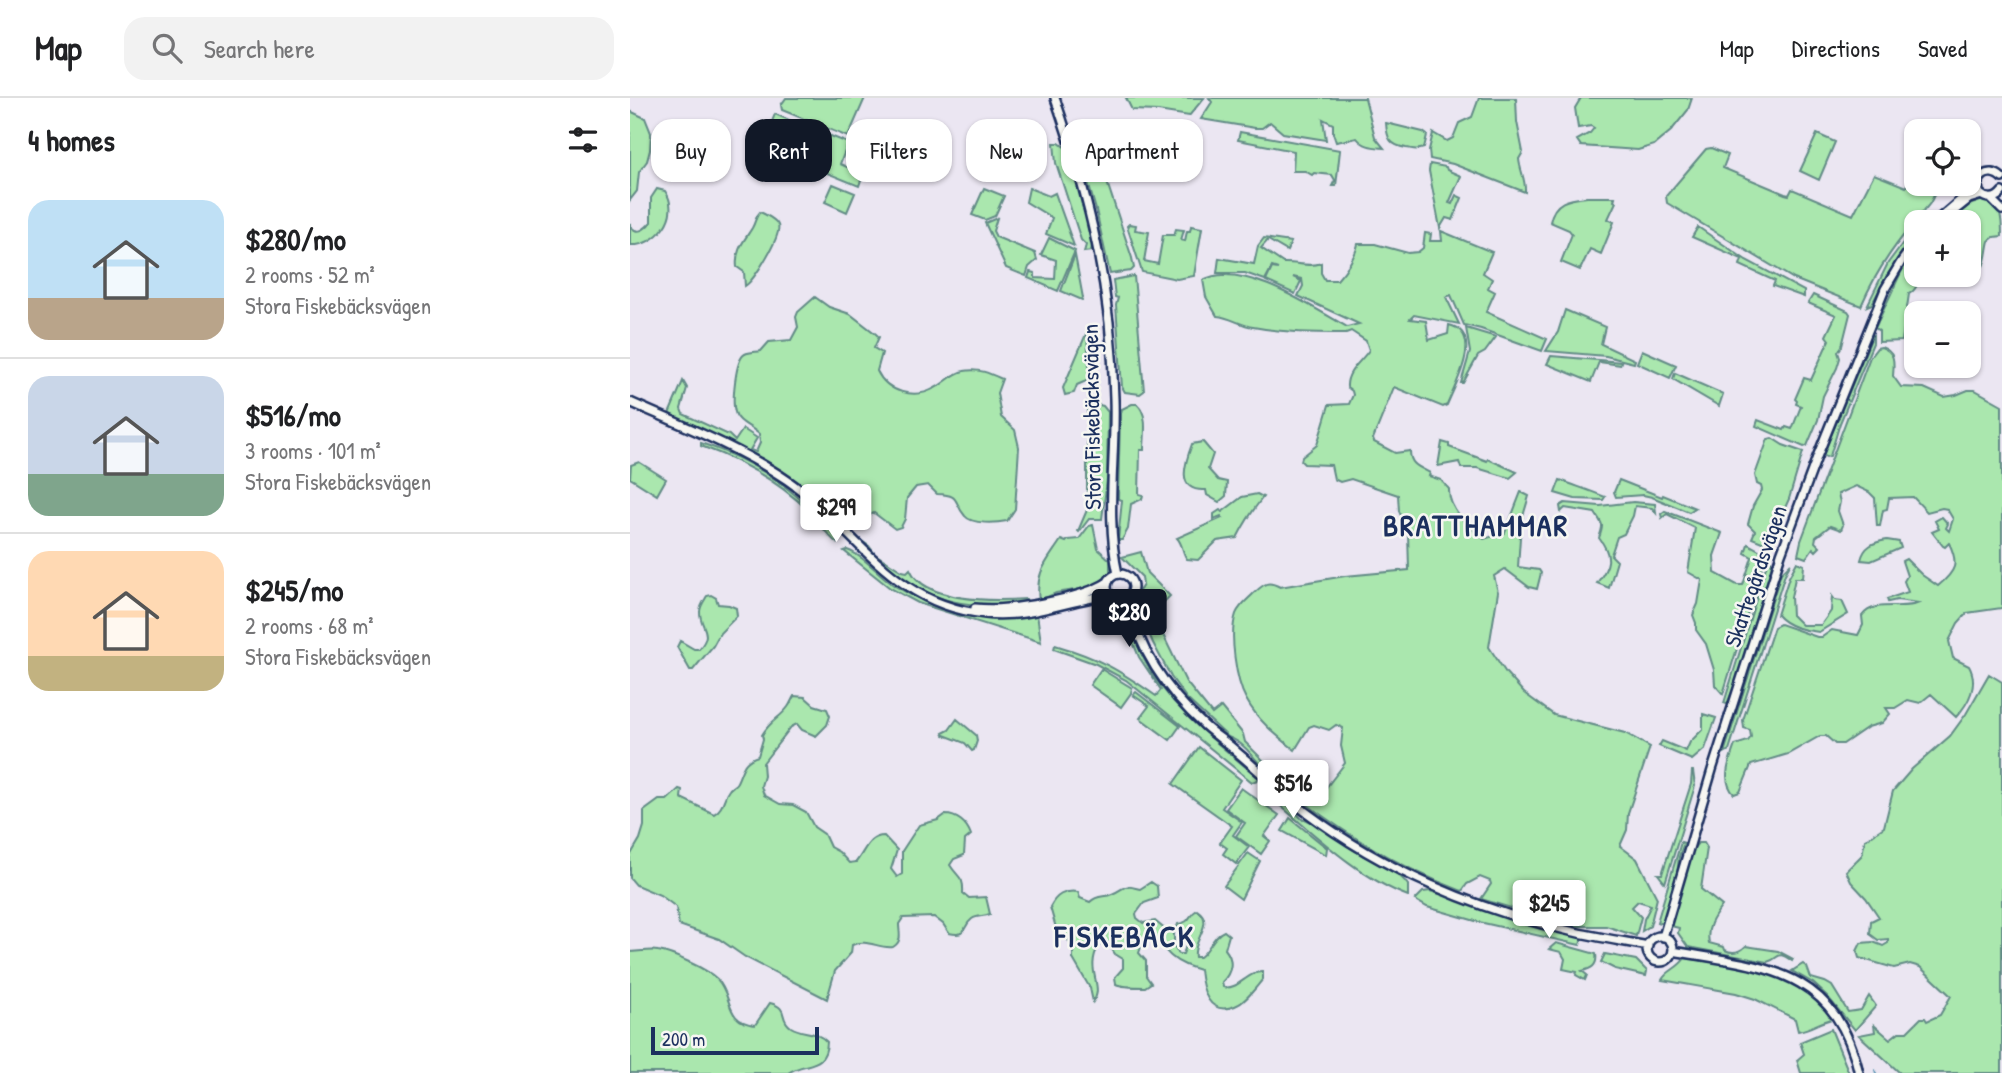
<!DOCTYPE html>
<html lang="en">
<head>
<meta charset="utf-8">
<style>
	body { margin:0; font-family:"Patrick Hand",sans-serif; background:#f2f2f2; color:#202124; height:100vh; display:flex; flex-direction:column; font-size:26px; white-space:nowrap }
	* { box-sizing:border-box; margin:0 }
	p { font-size:23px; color:#757577 }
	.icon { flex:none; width:38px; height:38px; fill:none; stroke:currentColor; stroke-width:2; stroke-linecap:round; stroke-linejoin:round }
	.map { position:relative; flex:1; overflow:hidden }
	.sheet { display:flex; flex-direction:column; background:#fff; width:630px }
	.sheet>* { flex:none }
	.guide { position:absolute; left:21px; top:21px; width:665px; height:63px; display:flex; gap:14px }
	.fabs { position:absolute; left:1274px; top:21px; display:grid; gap:14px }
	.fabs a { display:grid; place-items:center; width:77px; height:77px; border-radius:14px; background:#fff; box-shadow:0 2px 5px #0004; font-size:35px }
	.scale { position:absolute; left:21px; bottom:18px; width:168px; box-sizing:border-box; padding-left:7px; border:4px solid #1b2f5e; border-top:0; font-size:19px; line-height:24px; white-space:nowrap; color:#1b2f5e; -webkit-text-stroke:5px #f6f6f2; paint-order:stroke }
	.price { position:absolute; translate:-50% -60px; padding:0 16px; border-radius:7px; background:#fff; color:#222; font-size:23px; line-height:46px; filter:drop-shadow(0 2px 4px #0008) }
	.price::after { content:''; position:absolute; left:50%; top:42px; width:21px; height:16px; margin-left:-10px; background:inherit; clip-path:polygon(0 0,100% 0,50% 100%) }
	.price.selected { background:#111827; color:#fff }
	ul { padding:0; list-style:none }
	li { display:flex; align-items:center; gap:21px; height:175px; padding:0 28px }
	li+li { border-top:2px solid #e0e0e0 }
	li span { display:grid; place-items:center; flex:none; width:196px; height:140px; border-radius:21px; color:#555 }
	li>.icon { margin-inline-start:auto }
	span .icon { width:84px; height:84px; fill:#fffc; stroke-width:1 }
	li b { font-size:30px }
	h2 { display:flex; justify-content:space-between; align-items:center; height:84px; padding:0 28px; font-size:30px }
	.chip { padding:0 24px; border-radius:21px; background:#fff; box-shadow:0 2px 5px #0004; font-size:24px; line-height:63px }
	.chip.selected { background:#111827; color:#fff }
	header { display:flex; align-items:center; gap:42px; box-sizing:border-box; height:98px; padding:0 35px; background:#fff; border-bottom:2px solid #e0e0e0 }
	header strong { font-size:33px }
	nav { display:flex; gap:38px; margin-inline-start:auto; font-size:24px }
	.search { width:490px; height:63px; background:#f2f2f2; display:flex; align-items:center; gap:18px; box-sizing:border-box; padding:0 24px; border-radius:21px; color:#757577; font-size:26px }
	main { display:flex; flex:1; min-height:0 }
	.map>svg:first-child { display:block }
	.green { fill:#aae7ae; stroke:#628b86; stroke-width:2 }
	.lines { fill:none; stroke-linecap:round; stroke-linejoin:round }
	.stream { stroke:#6197b4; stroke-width:2 }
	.minor-casing { stroke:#1b2f5e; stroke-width:12 }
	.minor { stroke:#f6f6f2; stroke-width:7 }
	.labels { text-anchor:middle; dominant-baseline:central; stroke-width:5; stroke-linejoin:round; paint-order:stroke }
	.street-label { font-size:23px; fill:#1b2f5e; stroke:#f6f6f2 }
	.district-label { font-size:30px; font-weight:bold; letter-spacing:2px; fill:#1b2f5e; stroke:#f6f6f2 }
</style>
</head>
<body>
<header>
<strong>Map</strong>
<div class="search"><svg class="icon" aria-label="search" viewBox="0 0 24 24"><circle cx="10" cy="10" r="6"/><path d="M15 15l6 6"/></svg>Search here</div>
<nav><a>Map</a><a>Directions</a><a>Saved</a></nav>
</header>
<main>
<section class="sheet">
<h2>4 homes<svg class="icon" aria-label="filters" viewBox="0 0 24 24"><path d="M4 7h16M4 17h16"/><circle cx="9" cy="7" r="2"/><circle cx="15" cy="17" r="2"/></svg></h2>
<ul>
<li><span style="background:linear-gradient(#bfe0f5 70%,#b9a48a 0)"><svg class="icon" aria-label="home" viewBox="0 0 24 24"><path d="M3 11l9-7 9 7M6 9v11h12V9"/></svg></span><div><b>$280/mo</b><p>2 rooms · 52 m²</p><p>Stora Fiskebäcksvägen</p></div></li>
<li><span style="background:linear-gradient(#c9d6e8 70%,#7fa58c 0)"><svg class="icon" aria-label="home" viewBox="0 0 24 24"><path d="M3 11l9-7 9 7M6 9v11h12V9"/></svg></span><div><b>$516/mo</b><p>3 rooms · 101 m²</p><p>Stora Fiskebäcksvägen</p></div></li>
<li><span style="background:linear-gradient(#ffd9b3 75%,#c2b280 0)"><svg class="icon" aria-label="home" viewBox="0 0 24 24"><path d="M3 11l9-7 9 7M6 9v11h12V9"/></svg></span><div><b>$245/mo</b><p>2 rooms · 68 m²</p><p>Stora Fiskebäcksvägen</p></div></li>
</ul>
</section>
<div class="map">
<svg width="1372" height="975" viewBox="0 0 1372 975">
	<rect width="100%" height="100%" fill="#ebe6f2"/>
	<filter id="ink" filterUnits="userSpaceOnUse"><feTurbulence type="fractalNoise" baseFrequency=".0143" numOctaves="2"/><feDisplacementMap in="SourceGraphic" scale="14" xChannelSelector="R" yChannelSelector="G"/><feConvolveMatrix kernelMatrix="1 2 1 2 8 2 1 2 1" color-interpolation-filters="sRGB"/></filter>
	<g filter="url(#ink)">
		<path class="green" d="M156 0H235L218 39 152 12 151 7Z
			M496 0H574L559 18 528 13 502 12Z
			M579 0H735L745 39 754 50C743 49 734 49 727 40L706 44 703 35V26L693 21 696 42 653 35 640 24 632 30H625L571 21 582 4Z
			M849 0H886L887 24 893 54 889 61C890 73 896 82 895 94L823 66 800 61 799 52 803 35 817 43 823 40 829 25 842 19Z
			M951 0H1062L1058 12 1041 33 1024 47 1008 52 951 48 947 42 960 35 964 30 961 28 948 30 945 10Z
			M0 13 15 20 21 35 20 52 17 63 9 74 7 93 0 102Z
			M145 16 173 28 161 56 134 44Z
			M756 25 793 34 797 37 794 50C786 53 784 51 776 50 760 47 757 41 756 25Z
			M463 29 468 33 471 66 502 160 504 170 501 173 480 176 466 112 447 46 451 36Z
			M181 30 218 45 210 66 233 76 229 88 197 75 198 72 169 60Z
			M610 34 710 52 706 88H702L705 82 702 77 684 75 682 77 675 73H663L664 53 608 42Z
			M1187 36 1205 44 1189 82 1170 73Z
			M424 45H429L436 50C443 70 466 139 461 153L454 154 456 147 451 142 426 65Z
			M1081 50 1098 57 1093 70 1155 96 1159 97 1162 91 1223 117 1244 76 1276 89 1282 77 1286 79V86L1298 89 1301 86H1310L1313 89C1300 97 1305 101 1297 109 1269 141 1248 169 1231 208L1164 181 1037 105 1036 98 1076 51Z
			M800 66 816 69 817 72 831 78 819 105 822 106 826 97 832 100 823 122 816 120 810 130 799 73Z
			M203 86 225 95 217 114 195 104Z
			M354 90 374 98 365 118 355 122 342 117Z
			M399 90 419 98 425 95 444 148 416 136 422 120 396 104Z
			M27 91 35 93C52 117 26 149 0 147V125L1 129C8 137 15 131 21 124V100Z
			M957 99H985L984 103 986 104 978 121 984 124 971 156 960 151 950 172 931 164 942 136 939 132 920 124C924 103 938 101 957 99Z
			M1353 102C1372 109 1372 118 1372 138L1364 139 1359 143C1355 157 1358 175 1339 176V124H1318L1339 107Z
			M130 114C135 116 146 122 148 127 152 137 124 183 115 188L114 174 107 169C105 152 114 143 122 130 126 123 125 119 130 114Z
			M367 120 363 133 366 139 405 155 407 162 399 169 396 178 376 170 355 125Z
			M499 126 506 127 505 132 519 134 514 163 528 166 533 137H544L546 131 554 132 551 142 555 143 557 133H560L561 128 572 130 564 178 547 181 512 174 497 128Z
			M1286 127V139L1257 177 1242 206 1237 208 1258 165Z
			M1068 129 1116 162 1174 193V199L1143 188 1145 183 1110 167 1112 161 1062 139Z
			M811 133 862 154 853 175 862 181 858 190 865 194 856 214 917 241 912 253 851 231 834 227 821 197 816 199 829 226 784 217 780 221 796 223 799 242 818 236 819 227C855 235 825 287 817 307L813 309 764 289 743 341 744 344 765 355 780 353C780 367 789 369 800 375L799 378 811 382 819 391C818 412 839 429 854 441L875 435 891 394 899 398 891 425 888 469 909 472 911 475 907 491 899 489 875 471 864 478 868 494 859 549 876 575 894 595 924 617 995 635 1020 649 998 715 997 732 990 748 1007 761 1027 800 1020 828 1012 833 1014 821 1021 807 1008 803 1002 809 1011 819 1006 838 976 828H941L851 801 861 786 860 783 850 779 837 786 832 793C758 765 701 727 640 678L643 674 685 704 715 665 711 648 713 630 706 627 699 632 684 627 679 629 665 652C646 637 628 623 616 601 606 583 599 537 606 516 609 508 617 502 623 496 634 486 637 482 650 489L715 478 779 472 778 434 769 413 768 397 721 381 710 384 704 381 701 367 674 366 671 363 672 359 687 347 699 307 719 306 723 297 722 293 717 289C716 273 731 264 739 252L736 243 721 233 716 235C686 235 654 235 623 229 610 227 600 219 587 218L576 199 573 182C611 161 684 210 717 229L729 226 668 198 673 188 672 181 663 179 671 183 665 196 636 183 642 170 648 171 642 169 635 182 615 175H587L589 160 624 166 628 148 634 140 661 144 657 153 638 142 631 150 653 165C666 164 680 170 691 165V175L695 182H707C716 172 725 160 728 146H745L778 155 788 154 793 150 795 135 801 136 800 143H812Z
			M419 140 445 153 428 193 398 180 400 174 405 175V180L425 181 426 162 411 157Z
			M1286 154C1286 170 1294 188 1279 196L1272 243 1249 244V233L1245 230 1273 170Z
			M445 157 453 200 452 202 431 193Z
			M504 178 514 293 510 296 495 294 492 289 486 207 488 200 485 199 483 182Z
			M1183 197 1218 213 1220 216 1212 248 1208 254 1210 260 1207 270 1193 298 1188 322 1177 348 1174 349 1126 328 1128 322 1154 332 1156 329 1162 331 1171 308 1166 306 1167 303 1165 301 1174 280 1181 282 1199 242 1196 238 1206 217 1178 205Z
			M185 199 199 209 220 216 246 236 249 239 244 250 252 255 247 273C257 294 284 302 305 290 315 285 323 275 334 273 348 270 359 275 372 281L367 295 371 319 385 332 389 349 385 411 377 423C367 425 342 427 335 418 322 403 332 397 307 396L298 387 286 389 277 400 275 421 271 429 265 431 244 415 230 421 219 432 180 393 151 372 39 316 53 283 57 290 51 311 53 316 99 337 105 343 113 331 127 340 120 352 126 354 130 345 129 336C122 329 107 324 105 314 102 304 105 261 115 256 119 254 127 254 131 253L139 244 161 242 168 229 166 219 168 214Z
			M935 212 975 229 971 246 1005 262 1004 265 976 258 916 253 928 234Z
			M459 229 462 236 457 237 459 268 463 272C463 283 455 283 447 287L444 295 435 297 433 290Z
			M836 230 866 239 855 254 848 258 833 285H831L840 254Z
			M1243 236V245L1210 325 1200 358 1196 359 1193 357Z
			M1251 249C1266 254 1264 265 1263 278L1271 289 1294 290 1314 299 1326 297 1338 292H1345L1372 307V510L1337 515 1328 525 1319 543 1323 560 1339 568C1349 586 1339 605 1326 619L1301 596 1290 605 1278 602 1265 610H1256L1260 616 1252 625 1238 629 1213 646H1205L1196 638H1190L1158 656 1121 667 1110 694 1104 696C1091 682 1099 664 1105 647L1118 643 1121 639 1120 632 1114 630 1113 622 1144 529 1150 526 1187 539H1192L1202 532 1228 537 1233 527 1232 518C1244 501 1273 513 1289 505L1267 502 1258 504 1257 501 1278 494 1274 483 1277 478 1272 463 1276 461 1292 477 1308 488C1326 473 1329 466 1319 445L1315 449 1313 448 1302 434 1309 431 1305 423 1312 419 1318 426 1316 430 1319 433 1323 421 1317 411 1312 410 1297 414 1283 399 1259 400 1257 411 1253 412 1250 428H1247L1245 400 1239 394 1226 388 1208 396 1210 404 1208 413 1213 427 1211 432 1200 428 1186 439 1185 444 1190 449 1186 453 1183 450 1176 460 1168 457 1171 443 1240 259 1247 250Z
			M1012 252 1046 267 1040 280 1007 265Z
			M921 258 991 264 990 267 969 264 961 284 917 266Z
			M1045 275 1093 296 1089 308 1043 281Z
			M457 304 473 308 478 314 477 382 472 421H459L449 434 448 433 457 412Z
			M502 306H507C519 317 514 337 514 352H510L509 396 513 397 512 401 501 406 498 431 492 442H488L492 402 488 401 490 320 492 311Z
			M1142 340 1153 347 1173 354 1159 401 1140 443 1137 446 1122 440 1125 433 1118 426 1123 408 1132 392 1131 388 1127 386 1125 377 1138 341Z
			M573 344 583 356 578 371 588 382 597 384 596 398 589 404 577 397 576 392C545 394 555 365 562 346Z
			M812 344 819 346V349L857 363 858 361 887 374 880 380 847 370H831L829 364 808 368Z
			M71 345C130 364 166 394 208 437L207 445C196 437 189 423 179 413 148 383 112 363 71 348Z
			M9 364 36 381 27 397 0 380 1 367Z
			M930 382C945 388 959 392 975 399L973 402 945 401 925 395Z
			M989 382 1032 399 1033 397 1065 410 1059 414 1022 399 1013 397 986 399 984 394Z
			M627 396 633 399C623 412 614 426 607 440L587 443 568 462 557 461C552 455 553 446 547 440L592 420 591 418 584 421V416L590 412 592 414 612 399Z
			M1003 404 1025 406 1026 415 1022 410 1005 408 1003 418 994 436 987 439 981 457 987 463 979 490 967 485C980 468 983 458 969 440 974 426 973 427 965 415L935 410 931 414 930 408 935 405 970 408Z
			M1035 413 1092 435 1084 458 1085 475 1107 487H1113L1122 459 1115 455 1118 446 1136 456 1093 596 1085 587 1084 572 1076 546 1066 532V525L1063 517 1068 506 1072 482 1058 474 1065 430 1037 416 1032 420 1031 416Z
			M463 427 468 451 480 462V475L464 489 426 495 409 503C405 474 416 465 431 442L436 444 438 442 449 441 459 428Z
			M223 437 239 448 245 456 272 473 277 474 280 471C295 505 365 503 396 501L399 506C314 513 283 498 223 437Z
			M1257 442 1269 444 1271 450 1241 463 1231 462C1234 448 1244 444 1257 442Z
			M217 452C233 457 250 478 265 488 314 519 352 515 407 516L411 544 288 505 260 490 214 453Z
			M511 454 517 475 540 498 534 504 529 496 516 502 556 584 582 616 591 609 613 636 615 644 638 667 639 670 636 674C625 661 615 645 598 639L557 601 541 579 523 545 507 507 506 498 513 487 512 479 492 459Z
			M1139 459 1142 466 1140 474 1106 584 1097 606 1094 605Z
			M1167 464 1174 467 1173 480H1165L1161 499 1162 517 1172 527H1191L1201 513 1202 498 1205 502 1212 503 1218 516 1189 534C1175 533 1156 528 1147 517L1159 479Z
			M1161 465 1155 476 1099 652 1094 655 1151 475Z
			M81 497 86 500 88 506 99 507 106 510 107 518 90 535 83 548 63 572H60L47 549 50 543 64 551H69C84 534 70 530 70 514 70 508 74 503 77 498Z
			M496 518C503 533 507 549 515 563 541 612 589 646 630 681L622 684 496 582 466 566 424 551 425 547C469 560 489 572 526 598L531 592 509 559 493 520Z
			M471 571 502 590 501 595 491 609 460 587Z
			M1359 576 1372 584V975H1270L1229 937 1245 934 1244 927 1260 941 1269 934H1277L1291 920H1295L1297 923 1310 917 1321 898 1290 869 1280 866 1264 870 1229 860 1227 853 1231 845 1243 844 1253 848 1258 845V841L1248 842 1240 836 1241 823 1249 819 1236 800 1221 784 1216 773 1232 757 1235 742 1254 729 1263 693 1282 671 1320 638 1336 616Z
			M506 594 550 628 540 642 510 620 519 608 503 597Z
			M164 598 175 599 184 607 197 611 200 618 197 627 186 638 172 632 167 626 161 629 133 665 134 678 131 688 134 697 150 706 163 707 176 714 184 729 194 736 200 749 209 754 219 765 226 764C235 753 238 738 254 738L267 752 261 771 267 779 272 776V753L289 727 308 722 315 717C327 717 337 725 341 737L335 742 334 757 324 761 320 767C328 780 334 778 333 795L339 800 356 799 360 816C354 819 348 817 342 821 331 829 339 839 319 835L313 826 304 819 273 820 269 826C269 835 273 843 263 849 248 851 237 840 222 847L221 855 205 873 197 901 115 859 89 841 49 827 46 809 30 797 6 787 0 780V758L10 741 14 728V713L29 702H37L49 691 52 692 51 700 84 716C95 709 92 701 99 692 101 689 106 687 107 684 113 672 112 663 128 658L133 641 132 637C140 623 150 620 158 609 161 605 162 601 164 598Z
			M1073 616 1086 620 1075 651 1062 662 1029 648 1032 643 1056 653 1060 644 1073 631Z
			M327 621 346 637 347 643 344 652 342 653 335 645 314 637 313 635 319 632Z
			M569 649 611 682 592 710 612 724 603 737 619 749 606 766 593 756 597 750 590 745 602 728 543 686Z
			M1062 673H1063L1065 688 1035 785 1028 776H1032L1061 686Z
			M634 683 673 722 675 721C694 729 709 743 727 754 742 764 768 772 778 787V798C726 779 677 729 634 694L631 688Z
			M611 690 649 717 634 738 640 743 631 756 606 738 615 725 596 711Z
			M660 720 697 750 696 757 652 733Z
			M1051 744 1054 745 1049 759 1046 786 1033 826 1027 824Z
			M1068 745H1074L1077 750 1071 791 1092 808C1083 820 1076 830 1079 845L1094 849 1095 852C1103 856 1110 854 1116 848L1148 853 1163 861 1162 863C1145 851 1151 861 1137 864L1058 849 1048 835 1049 830 1041 828 1063 751Z
			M618 755 630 763 611 801 594 788Z
			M521 784 527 788 528 800 514 805 506 816 507 820 513 825 525 823 537 833 544 834V848L549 856H553L559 840 557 835 547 829 548 826C562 824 557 818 567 812 586 824 562 842 565 859H570C580 852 582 838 594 833L599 837 595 851C604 862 602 874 592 884L593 889C608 893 617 873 633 874V881C626 889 616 904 605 908 578 919 572 891 570 872 560 869 550 866 542 859 533 852 531 842 519 839L512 846 509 855 516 863V878L521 885 515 889C507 889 492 889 486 886L485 879 493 870V861L485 856 478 845 469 847C454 873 475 887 463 904L460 890 443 861V847L426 830 420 809C426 797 434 792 448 794L450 800 460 804C468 796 474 800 482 796 498 789 491 786 510 791Z
			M800 793 952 840 950 847 849 824 797 809 785 802 793 794Z
			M926 845 966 856C968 868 961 871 952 873L957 877 955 882 946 877 947 874 933 871 935 861 931 854 919 851Z
			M12 853C17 853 23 852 28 853 42 855 77 871 87 881 104 899 94 924 125 927L140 905C160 910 148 920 161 929 172 936 188 933 197 944 196 972 175 963 158 975H0V854Z
			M975 856 1006 862 1017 873 1016 878 985 871 971 864Z
			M1055 860C1109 868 1170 871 1202 921 1188 924 1182 931 1168 933L1165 921 1125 901 1106 895 1032 882C1037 872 1048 871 1055 860Z
			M1173 866 1177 869 1181 880 1195 884 1202 888 1218 914 1231 912 1239 898 1246 908 1225 932 1197 898 1183 885 1162 873Z
			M1201 931 1219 975H1171L1167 962 1174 956 1170 944Z"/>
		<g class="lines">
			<path class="stream" d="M1245 972 1246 975"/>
			<defs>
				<path id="minor" d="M425 0C460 102 482 193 484 301 486 359 475 419 488 476
					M1372 80C1359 68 1343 79 1350 96 1357 102 1366 102 1372 94
					M1361 101 1372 112
					M1313 122 1339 101 1352 97
					M1305 124 1348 87
					M0 304C51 327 111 350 157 382 227 431 259 506 355 516 399 521 438 502 480 497
					M477 489a13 13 0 1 1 26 0a13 13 0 1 1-26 0Z
					M496 500C509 552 536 593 575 628 586 638 598 645 608 655 631 674 652 696 676 714 753 772 847 812 940 833 966 839 992 843 1018 848
					M345 510C376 514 452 501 478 484
					M1017 851a13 13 0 1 1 26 0a13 13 0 1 1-26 0Z
					M1033 839 1082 672 1151 456 1187 359 1255 191 1271 164 1286 143
					M1043 853C1132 869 1205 869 1229 975"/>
			</defs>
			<use href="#minor" class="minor-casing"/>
			<use href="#minor" class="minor"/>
		</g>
	</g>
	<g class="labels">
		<g class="street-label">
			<text transform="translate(461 319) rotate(-91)">Stora Fiskebäcksvägen</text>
			<text transform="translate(1125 478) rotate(-71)">Skattegårdsvägen</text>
		</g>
		<g class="district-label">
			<text x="846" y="427">BRATTHAMMAR</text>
			<text x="495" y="838">FISKEBÄCK</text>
		</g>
	</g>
</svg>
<div class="fabs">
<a><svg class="icon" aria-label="locate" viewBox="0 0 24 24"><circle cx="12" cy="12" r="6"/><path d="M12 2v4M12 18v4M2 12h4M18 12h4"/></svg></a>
<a>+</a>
<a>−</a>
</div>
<div class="scale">200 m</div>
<b class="price" style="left:206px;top:446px">$299</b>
<b class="price selected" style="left:499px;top:551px">$280</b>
<b class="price" style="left:663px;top:722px">$516</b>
<b class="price" style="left:919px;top:842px">$245</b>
<div class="guide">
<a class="chip">Buy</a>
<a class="chip selected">Rent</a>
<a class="chip">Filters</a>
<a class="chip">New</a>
<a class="chip">Apartment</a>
</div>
</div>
</main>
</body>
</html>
